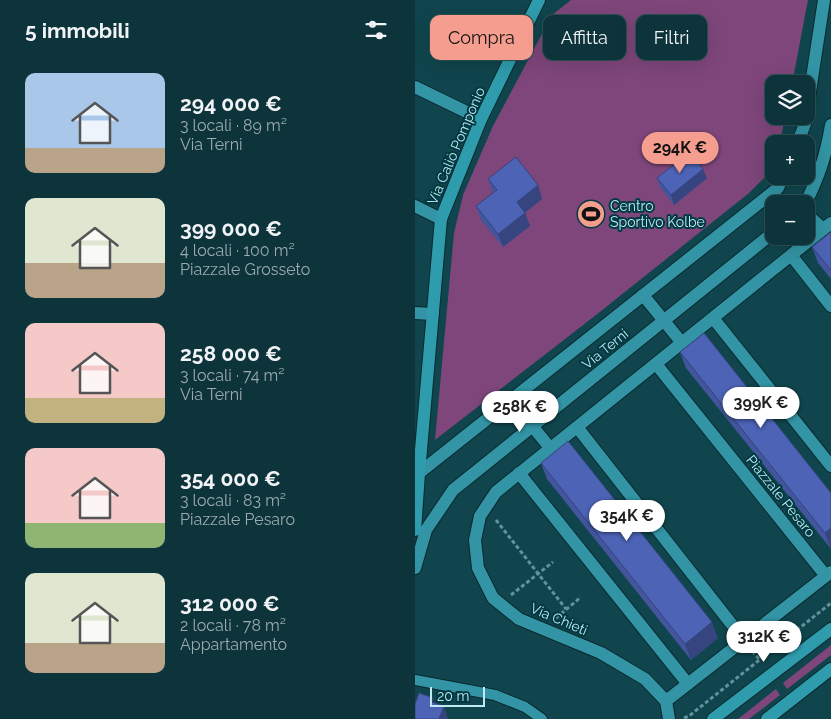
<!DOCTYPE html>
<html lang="it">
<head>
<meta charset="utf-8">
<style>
	body { margin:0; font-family:Raleway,sans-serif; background:#1a3f45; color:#f1f3f6; height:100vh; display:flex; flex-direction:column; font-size:19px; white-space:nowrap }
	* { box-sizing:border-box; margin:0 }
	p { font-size:16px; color:#9aaaaf }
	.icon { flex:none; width:28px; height:28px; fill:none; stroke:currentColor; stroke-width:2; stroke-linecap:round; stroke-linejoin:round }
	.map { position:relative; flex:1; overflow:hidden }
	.panel { display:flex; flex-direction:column; background:#0c343a; width:415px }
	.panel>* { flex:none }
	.guide { position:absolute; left:15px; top:15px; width:325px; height:45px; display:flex; gap:10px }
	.controls { position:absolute; left:350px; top:75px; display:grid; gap:10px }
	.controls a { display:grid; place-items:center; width:50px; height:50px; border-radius:10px; background:#0c343a; box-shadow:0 5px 20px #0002,0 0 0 1px #2c4f54; font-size:25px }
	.scale { position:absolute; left:15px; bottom:12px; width:55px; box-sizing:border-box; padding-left:5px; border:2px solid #bfeaf2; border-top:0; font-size:14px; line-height:18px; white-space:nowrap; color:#bfeaf2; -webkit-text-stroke:4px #013a42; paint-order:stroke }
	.price { position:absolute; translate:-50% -42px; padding:0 11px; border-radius:18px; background:#fff; color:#222; font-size:16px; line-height:32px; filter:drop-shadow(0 1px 2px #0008) }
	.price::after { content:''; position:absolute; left:50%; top:30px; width:15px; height:11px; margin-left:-8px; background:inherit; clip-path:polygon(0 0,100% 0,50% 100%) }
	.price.selected { background:#f59d8e; color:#111 }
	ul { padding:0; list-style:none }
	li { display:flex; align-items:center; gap:15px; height:125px; padding:0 25px }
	li span { display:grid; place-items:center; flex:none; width:140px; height:100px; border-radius:10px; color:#555 }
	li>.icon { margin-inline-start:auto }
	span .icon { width:60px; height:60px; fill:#fffc; stroke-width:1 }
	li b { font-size:21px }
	h2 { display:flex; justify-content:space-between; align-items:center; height:60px; padding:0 25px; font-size:21px }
	.chip { padding:0 18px; border-radius:10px; background:#0c343a; box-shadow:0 5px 20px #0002,0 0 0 1px #2c4f54; font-size:18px; line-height:45px }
	.chip.selected { background:#f59d8e; color:#111 }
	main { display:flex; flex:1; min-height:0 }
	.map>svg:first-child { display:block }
	.green { fill:#7e467a }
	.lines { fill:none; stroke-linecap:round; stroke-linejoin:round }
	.lane-casing { stroke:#0a292e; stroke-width:12 }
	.street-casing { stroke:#0a292e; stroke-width:14 }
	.secondary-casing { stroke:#0a292e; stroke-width:14 }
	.path { stroke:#62929a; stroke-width:3; stroke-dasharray:4 2.5; stroke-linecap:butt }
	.lane { stroke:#3294a4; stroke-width:10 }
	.street { stroke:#3294a4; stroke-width:12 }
	.secondary { stroke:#2f9cad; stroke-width:12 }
	.wall { fill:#42559d }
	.shaded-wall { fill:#36457f }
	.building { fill:#4d63b6; stroke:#36457f }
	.labels { text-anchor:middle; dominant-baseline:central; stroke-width:4; stroke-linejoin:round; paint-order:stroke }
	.street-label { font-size:14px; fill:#bfeaf2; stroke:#013a42 }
	.poi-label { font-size:14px; fill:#bfeaf2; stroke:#013a42; text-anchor:start }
</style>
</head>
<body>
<main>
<section class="panel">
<h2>5 immobili<svg class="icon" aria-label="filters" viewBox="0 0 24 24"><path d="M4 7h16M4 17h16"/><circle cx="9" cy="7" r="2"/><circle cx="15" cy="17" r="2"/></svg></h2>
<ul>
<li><span style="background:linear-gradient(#a9c7e8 75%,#b9a48a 0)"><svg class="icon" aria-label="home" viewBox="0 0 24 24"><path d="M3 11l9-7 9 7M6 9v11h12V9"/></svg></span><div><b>294 000 €</b><p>3 locali · 89 m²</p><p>Via Terni</p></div></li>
<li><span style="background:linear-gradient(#dfe7d0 65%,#b9a48a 0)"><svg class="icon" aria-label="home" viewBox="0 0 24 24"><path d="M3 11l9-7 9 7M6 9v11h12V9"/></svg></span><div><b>399 000 €</b><p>4 locali · 100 m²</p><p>Piazzale Grosseto</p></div></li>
<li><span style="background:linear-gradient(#f6c9c9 75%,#c2b280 0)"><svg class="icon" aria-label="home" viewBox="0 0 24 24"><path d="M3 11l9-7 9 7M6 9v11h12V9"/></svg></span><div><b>258 000 €</b><p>3 locali · 74 m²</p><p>Via Terni</p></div></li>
<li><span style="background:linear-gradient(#f6c9c9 75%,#8fb573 0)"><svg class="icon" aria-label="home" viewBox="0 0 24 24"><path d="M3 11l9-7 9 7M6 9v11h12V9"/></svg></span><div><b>354 000 €</b><p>3 locali · 83 m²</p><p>Piazzale Pesaro</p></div></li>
<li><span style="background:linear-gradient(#dfe7d0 70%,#b9a48a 0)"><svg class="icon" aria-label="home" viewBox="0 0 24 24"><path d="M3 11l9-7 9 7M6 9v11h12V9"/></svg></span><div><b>312 000 €</b><p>2 locali · 78 m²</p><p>Appartamento</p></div></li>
</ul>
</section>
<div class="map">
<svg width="416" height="719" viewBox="0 0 416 719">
	<rect width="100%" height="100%" fill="#10454d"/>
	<path class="green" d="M156 0H393L377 84H359V116H370L365 144H359V158L349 178 334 193 181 315 20 440 39 233 48 195 78 126 137 15Z
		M416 645V655L372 689 368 683Z
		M361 689 365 695 334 719H323Z"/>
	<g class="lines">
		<defs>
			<path id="lane" d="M0 680 80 695 110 707 127 719"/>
			<path id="street" d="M0 87 66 119
				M382 144 390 124 409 0
				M390 204C404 177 411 155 416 125
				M0 206 26 219
				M391 213 408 229
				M376 255 416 306
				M228 295 267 343
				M0 313 18 314
				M298 318 416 466
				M241 364 411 576
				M96 400 136 449
				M162 427 329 640
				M4 473 363 188 368 176
				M104 473 273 684
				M0 568 11 530 38 490 359 232
				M251 701 416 572
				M254 719 251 701 230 679 186 653 104 619 78 598 63 568 60 540 65 516 81 492 416 223"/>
			<path id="secondary" d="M0 530 4 473 26 219 66 119 124 0
				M298 719 416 629
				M352 719 416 669"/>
		</defs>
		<use href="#lane" class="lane-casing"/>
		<use href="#street" class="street-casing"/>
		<use href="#secondary" class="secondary-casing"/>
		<path class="path" d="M81 520 151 609
			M96 595 138 562
			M141 618 166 597
			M337 651 345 660
			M269 718 274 716 416 603"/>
		<use href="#lane" class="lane"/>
		<use href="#street" class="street"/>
		<use href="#secondary" class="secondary"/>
	</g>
	<path class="wall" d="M242 178H292L259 205 245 187Z
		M73 179 127 199 110 213 115 226 88 247 66 220 61 206 78 193Z
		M416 232V279L403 263 397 247Z
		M265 352 416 493V549L271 368Z
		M126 463 303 638 276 660 132 479Z"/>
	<path class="shaded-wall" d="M288 169 292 178 259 205 256 195Z
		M123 185 127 199 107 215 102 202Z
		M110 213 115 226 88 247 83 234Z
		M416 528V549L410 533Z
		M297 622 303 638 276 660 270 644Z
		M29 706 33 719H24Z"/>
	<path class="building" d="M275 152 288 169 256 195 242 178Z
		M101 157 123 185 102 202 110 213 83 234 61 206 82 190 73 179Z
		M416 232V270L397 247Z
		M289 333 416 493V528L410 533 265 352Z
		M153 441 297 622 270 644 126 463Z
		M4 693 18 698 17 702 29 706 24 719H0V704Z"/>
	<defs>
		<symbol id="stadium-disc" viewBox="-11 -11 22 22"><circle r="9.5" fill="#f59d8e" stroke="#013a42"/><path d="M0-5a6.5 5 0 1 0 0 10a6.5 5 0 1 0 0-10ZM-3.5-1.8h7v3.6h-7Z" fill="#111"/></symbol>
	</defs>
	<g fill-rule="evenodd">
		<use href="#stadium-disc" x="160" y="198" width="32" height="32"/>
	</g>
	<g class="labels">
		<g class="street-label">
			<text transform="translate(41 146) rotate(-67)">Via Caliò Pomponio</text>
			<text transform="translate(190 349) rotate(-39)">Via Terni</text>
			<text transform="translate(366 496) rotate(51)">Piazzale Pesaro</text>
			<text transform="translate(144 619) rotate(23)">Via Chieti</text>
		</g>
		<g class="poi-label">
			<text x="195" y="206">Centro<tspan x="195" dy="16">Sportivo Kolbe</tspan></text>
		</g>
	</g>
</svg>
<div class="controls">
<a><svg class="icon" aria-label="layers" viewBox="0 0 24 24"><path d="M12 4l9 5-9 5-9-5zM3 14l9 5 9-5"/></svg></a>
<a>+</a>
<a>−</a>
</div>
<div class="scale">20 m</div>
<b class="price selected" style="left:265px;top:174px">294K €</b>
<b class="price" style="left:346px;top:429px">399K €</b>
<b class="price" style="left:105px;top:433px">258K €</b>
<b class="price" style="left:212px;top:542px">354K €</b>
<b class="price" style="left:349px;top:663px">312K €</b>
<div class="guide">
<a class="chip selected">Compra</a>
<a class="chip">Affitta</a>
<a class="chip">Filtri</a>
</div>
</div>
</main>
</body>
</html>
